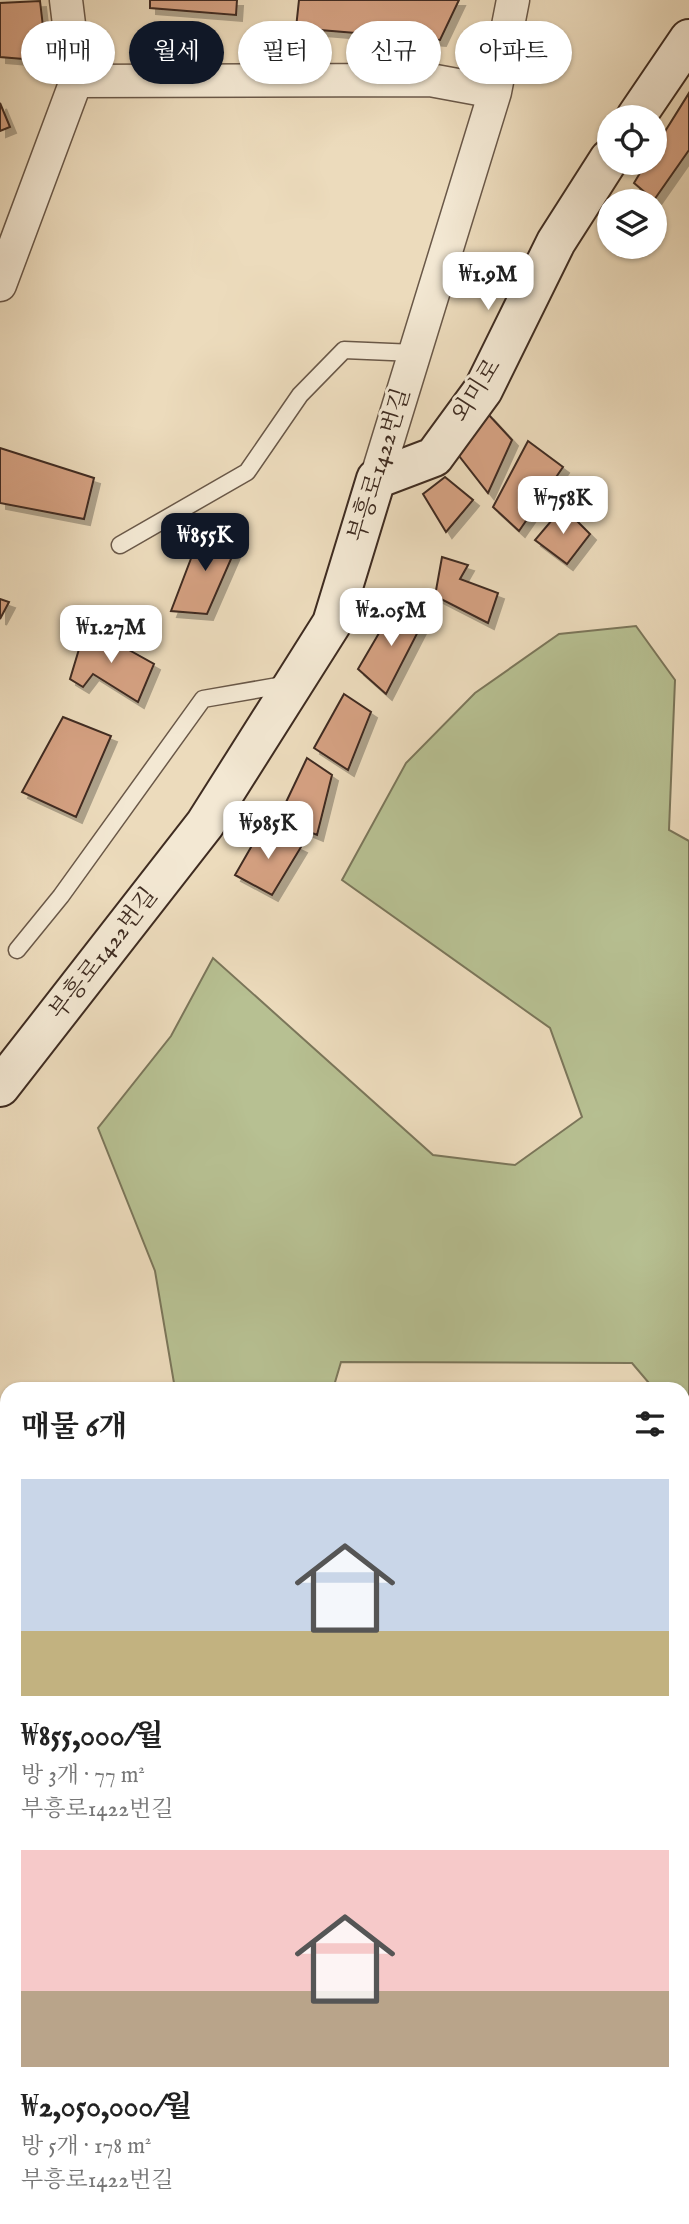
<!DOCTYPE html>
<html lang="ko">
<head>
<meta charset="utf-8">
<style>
	body { margin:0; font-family:"IM FELL English","Noto Serif KR",serif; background:#f6f6f6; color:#222; height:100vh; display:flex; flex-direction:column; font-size:26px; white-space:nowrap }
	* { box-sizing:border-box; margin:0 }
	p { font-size:23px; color:#767676 }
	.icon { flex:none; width:38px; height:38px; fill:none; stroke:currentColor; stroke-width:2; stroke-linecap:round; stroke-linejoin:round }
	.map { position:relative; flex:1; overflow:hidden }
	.side { position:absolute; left:0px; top:1382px; width:690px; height:842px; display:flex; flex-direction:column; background:#fff; border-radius:21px 21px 0 0; box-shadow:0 2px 5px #0004 }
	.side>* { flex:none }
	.guide { position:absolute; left:21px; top:21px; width:648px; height:63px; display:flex; gap:14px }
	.controls { position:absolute; left:597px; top:105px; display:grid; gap:14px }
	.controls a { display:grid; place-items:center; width:70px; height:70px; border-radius:50%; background:#fff; box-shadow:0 2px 5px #0004; font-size:35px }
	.price { position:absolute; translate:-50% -60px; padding:0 16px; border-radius:14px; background:#fff; color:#222; font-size:23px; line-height:46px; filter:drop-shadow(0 2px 4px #0008) }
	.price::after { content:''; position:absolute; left:50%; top:42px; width:21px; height:16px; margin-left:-10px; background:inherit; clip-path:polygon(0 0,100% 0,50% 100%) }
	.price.current { background:#111827; color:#fff }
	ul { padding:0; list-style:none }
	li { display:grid; align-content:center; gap:14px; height:371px; padding:0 21px }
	li span { display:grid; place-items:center; height:217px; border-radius:0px; color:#555 }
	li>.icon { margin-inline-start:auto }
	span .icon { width:126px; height:126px; fill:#fffc; stroke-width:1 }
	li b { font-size:30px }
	h2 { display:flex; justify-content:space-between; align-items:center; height:84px; padding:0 21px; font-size:30px }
	.tag { padding:0 24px; border-radius:32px; background:#fff; box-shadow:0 2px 5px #0004; font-size:24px; line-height:63px }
	.tag.current { background:#111827; color:#fff }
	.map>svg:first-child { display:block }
	.green { fill:#b7c092; stroke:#7b765a; stroke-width:2 }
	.building { fill:#d5a182; stroke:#3f2c21; stroke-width:2; filter:url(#shadow) }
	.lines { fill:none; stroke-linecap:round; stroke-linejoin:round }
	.lane-casing { stroke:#6a5848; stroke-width:19 }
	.street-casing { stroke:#6a5848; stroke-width:35 }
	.secondary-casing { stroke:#3f2c21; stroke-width:42 }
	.lane { stroke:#f3e8d3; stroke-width:16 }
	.street { stroke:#f3e8d3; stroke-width:32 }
	.secondary { stroke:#f3e8d3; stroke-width:38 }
	.labels { text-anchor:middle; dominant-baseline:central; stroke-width:6; stroke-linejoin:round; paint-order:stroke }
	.street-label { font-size:24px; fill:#3f2c21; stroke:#f3e8d3 }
</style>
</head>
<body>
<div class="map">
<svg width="689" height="2224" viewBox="0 0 689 2224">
	<defs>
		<filter id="shadow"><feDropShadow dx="6" dy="6" stdDeviation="0" flood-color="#0004"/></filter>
	</defs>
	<rect width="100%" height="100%" fill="#ecdbbc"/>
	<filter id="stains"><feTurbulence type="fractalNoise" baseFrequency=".00286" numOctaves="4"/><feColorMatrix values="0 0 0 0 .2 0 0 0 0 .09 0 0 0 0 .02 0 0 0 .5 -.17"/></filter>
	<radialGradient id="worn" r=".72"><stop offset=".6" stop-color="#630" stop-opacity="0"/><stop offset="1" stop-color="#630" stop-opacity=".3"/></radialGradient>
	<path class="green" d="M636 626 675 680 669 830 689 841V1435L683 1426 682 1390 654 1389 632 1363 341 1362 333 1389H175L155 1271 98 1128 171 1036 213 958 433 1155 515 1165 582 1117 550 1028 342 880 406 763 475 693 559 634Z
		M689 1500V2224H129L128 2217H682V1507Z"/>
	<path class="building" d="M150 0H237L236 15 150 8Z
		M299 0H459L440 40 296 28Z
		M40 1 47 61 0 57V3Z
		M689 93V150L654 200 634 183 646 163H654V149Z
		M0 103 10 127 0 131Z
		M488 414 512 440 488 493 456 452Z
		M528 441 563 467 519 531 493 507Z
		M0 448 94 478 84 519 0 503Z
		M445 477 473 500 446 532 423 494Z
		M563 507 590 534 567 564 535 540Z
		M203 527 238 543 207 614 171 611Z
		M442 557 468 565 460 579 498 593 488 623 435 596Z
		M0 599 9 602 0 619Z
		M396 604 424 620 386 694 358 669Z
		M86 626 154 664 138 702 93 674 83 687 70 679Z
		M344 694 371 712 348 770 314 748Z
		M63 717 111 736 76 817 22 792Z
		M307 758 332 775 317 835 278 819Z
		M262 828 301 847 272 895 235 875Z"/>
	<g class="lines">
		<defs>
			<path id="lane" d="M120 545 247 472 300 395 344 350 415 353
				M17 950 61 896 203 699 289 684"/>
			<path id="street" d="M76 81 430 80 495 92
				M0 285 76 81 66 0
				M376 479 495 92 513 0"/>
			<path id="secondary" d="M636 117 689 39
				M0 1087 205 824 332 623 376 479 434 457 483 390 556 242 609 159"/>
		</defs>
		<use href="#lane" class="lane-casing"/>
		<use href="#street" class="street-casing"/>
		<use href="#secondary" class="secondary-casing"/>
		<use href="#lane" class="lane"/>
		<use href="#street" class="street"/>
		<use href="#secondary" class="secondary"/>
	</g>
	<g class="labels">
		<g class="street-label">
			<text transform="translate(477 391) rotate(-58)">외미로</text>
			<text transform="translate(380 465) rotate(-73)">부흥로1422번길</text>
			<text transform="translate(104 954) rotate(-52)">부흥로1422번길</text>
		</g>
	</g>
	<rect width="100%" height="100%" filter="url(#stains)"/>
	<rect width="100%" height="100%" fill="url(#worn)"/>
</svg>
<div class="controls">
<a><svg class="icon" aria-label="locate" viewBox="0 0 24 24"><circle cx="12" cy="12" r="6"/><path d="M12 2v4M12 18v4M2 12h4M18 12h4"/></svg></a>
<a><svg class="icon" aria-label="layers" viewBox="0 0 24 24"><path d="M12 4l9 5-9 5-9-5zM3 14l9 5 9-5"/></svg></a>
</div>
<b class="price" style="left:488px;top:312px">₩1.9M</b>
<b class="price" style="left:563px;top:536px">₩758K</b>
<b class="price current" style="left:205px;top:573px">₩855K</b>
<b class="price" style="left:391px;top:648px">₩2.05M</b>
<b class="price" style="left:111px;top:665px">₩1.27M</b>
<b class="price" style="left:268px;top:861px">₩985K</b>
<div class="guide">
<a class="tag">매매</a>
<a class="tag current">월세</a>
<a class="tag">필터</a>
<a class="tag">신규</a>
<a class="tag">아파트</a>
</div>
<section class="side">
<h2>매물 6개<svg class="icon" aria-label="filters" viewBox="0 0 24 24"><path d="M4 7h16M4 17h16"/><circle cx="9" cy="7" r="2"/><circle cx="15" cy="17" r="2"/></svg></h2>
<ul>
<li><span style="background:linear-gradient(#c9d6e8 70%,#c2b280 0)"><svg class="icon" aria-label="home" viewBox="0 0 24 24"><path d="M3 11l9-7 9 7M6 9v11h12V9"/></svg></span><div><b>₩855,000/월</b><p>방 3개 · 77 m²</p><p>부흥로1422번길</p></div></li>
<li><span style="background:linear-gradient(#f6c9c9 65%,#b9a48a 0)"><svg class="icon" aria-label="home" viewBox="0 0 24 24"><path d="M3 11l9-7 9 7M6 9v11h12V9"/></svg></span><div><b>₩2,050,000/월</b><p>방 5개 · 178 m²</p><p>부흥로1422번길</p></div></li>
</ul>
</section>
</div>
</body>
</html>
